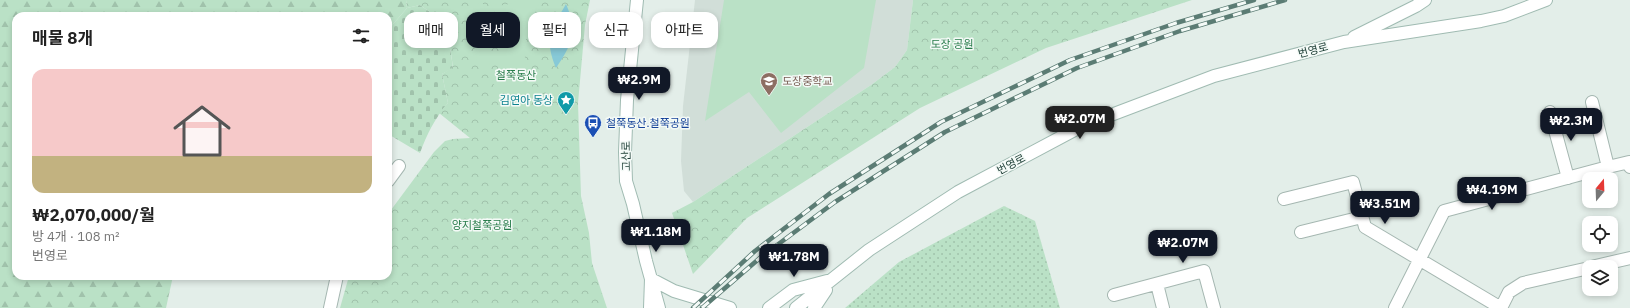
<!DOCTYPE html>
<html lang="ko">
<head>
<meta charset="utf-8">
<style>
	body { margin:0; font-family:"IBM Plex Sans","Noto Sans KR",sans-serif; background:#f6f6f6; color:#222; height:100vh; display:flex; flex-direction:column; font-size:15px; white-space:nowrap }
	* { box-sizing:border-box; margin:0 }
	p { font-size:13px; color:#767676 }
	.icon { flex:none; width:22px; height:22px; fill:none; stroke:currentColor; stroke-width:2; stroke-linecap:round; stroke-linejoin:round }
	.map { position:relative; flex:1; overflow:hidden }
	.details { position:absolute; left:12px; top:12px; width:380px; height:268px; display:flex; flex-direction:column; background:#fff; border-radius:12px; box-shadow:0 2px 6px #0003 }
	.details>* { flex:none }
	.top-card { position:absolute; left:404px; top:12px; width:380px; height:36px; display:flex; gap:8px }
	.needle { width:26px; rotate:19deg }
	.buttons { position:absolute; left:1582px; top:172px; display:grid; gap:8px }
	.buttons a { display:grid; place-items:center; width:36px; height:36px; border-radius:8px; background:#fff; box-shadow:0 2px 6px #0003; font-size:20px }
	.price { position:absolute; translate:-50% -34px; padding:0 9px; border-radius:8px; background:#111827; color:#fff; font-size:13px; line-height:26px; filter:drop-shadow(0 1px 2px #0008) }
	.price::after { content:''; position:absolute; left:50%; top:24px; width:12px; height:9px; margin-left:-6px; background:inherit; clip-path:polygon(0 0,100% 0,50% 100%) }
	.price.current { background:#222; color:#fff }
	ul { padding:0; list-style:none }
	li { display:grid; align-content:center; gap:8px; height:212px; padding:0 20px }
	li+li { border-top:1px solid #e0e0e0 }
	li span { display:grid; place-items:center; height:124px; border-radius:12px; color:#555 }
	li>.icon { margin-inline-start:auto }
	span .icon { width:72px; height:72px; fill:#fffc; stroke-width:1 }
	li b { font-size:17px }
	h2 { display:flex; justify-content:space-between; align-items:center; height:48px; padding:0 20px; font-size:17px }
	.tag { padding:0 14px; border-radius:12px; background:#fff; box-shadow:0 2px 6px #0003; font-size:14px; line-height:36px }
	.tag.current { background:#111827; color:#fff }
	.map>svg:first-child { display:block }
	.built { fill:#d1ded8 }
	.grass { fill:url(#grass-dots) }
	.forest { fill:url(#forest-firs) }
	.cemetery { fill:url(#cemetery-stones) }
	.park { fill:url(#park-crowns) }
	.garden { fill:#bae1c6 }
	.water { fill:#87c9d7 }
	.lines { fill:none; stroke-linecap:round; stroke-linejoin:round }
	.street-casing { stroke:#a5b7b1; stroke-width:14 }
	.secondary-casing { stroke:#a0bbb2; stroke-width:14 }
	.street { stroke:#fff; stroke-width:12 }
	.secondary { stroke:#fff; stroke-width:12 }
	.rail-casing { stroke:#5b7c74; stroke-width:4.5 }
	.rail { stroke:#f4faf7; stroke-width:3; stroke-dasharray:9; stroke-linecap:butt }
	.labels { text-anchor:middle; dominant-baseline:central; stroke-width:3; stroke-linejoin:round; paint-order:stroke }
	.park-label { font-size:11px; fill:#277c4a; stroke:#f4faf7 }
	.street-label { font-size:11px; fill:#214139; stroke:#f4faf7 }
	.education-label { font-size:11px; fill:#785e54; stroke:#f4faf7; text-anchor:start }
	.culture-label { font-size:11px; fill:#0d838f; stroke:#f4faf7; text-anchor:end }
	.transit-label { font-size:11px; fill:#164399; stroke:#f4faf7; text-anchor:start }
</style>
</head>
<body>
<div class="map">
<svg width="1630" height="308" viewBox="0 0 1630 308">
	<defs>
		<pattern id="grass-dots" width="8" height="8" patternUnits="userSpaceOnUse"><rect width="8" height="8" fill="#bae1c6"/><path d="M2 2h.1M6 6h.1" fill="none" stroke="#a0c2ab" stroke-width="1.8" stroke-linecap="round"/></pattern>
		<pattern id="forest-firs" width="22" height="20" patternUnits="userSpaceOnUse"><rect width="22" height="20" fill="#bae1c6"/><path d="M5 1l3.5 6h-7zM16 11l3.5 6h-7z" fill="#a0c2ab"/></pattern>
		<pattern id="cemetery-stones" width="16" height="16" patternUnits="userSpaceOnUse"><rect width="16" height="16" fill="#bae1c6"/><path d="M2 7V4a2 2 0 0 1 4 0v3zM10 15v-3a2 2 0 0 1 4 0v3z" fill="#a0c2ab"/></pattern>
		<pattern id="park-crowns" width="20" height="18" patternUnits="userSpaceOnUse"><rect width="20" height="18" fill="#bae1c6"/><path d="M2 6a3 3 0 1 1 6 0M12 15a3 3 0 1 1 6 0" fill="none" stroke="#a0c2ab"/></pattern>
	</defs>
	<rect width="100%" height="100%" fill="#e3eee9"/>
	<path class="built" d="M695 0H913L907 50 895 67 871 85 693 202 684 191 681 161 683 106Z"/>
	<path class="grass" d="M1004 206 1035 221 1060 308H845L899 262Z"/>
	<path class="forest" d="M0 0H406L407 8 388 30V16H16V276H173L166 308H0Z"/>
	<path class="cemetery" d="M420 5C425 9 431 12 436 16 448 27 451 52 453 68L442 74 448 103C435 118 427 134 420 153L388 134V30L407 8Z"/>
	<path class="park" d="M406 0H590L585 25 578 103 581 196 589 233 592 263 607 308H340L349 276H388V214L434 152 445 141 453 139 470 138 439 113 448 103 442 74 453 67C451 52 448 27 436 16 431 12 425 9 420 5L407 8Z
		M913 0H1192L1046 48 920 108 747 218 693 274 672 213 693 202 871 85 895 67 907 50Z"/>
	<path class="garden" d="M518 0H542L539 3C528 29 521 44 527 72 529 84 535 85 534 99L524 109 492 83 498 75 499 66V32L497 16 489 2C500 7 508 6 518 0Z
		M724 0H876L864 68 781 133 749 92 705 121Z
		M482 1C492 26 493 40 489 66L477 60C474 45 466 10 482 1Z"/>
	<path class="water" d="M566 4C578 31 572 45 556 68 544 39 551 30 566 4Z"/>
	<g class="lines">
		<defs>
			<path id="street" d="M1592 102 1608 167
				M1550 112 1568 178
				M388 181 399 166
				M1284 199 1353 182 1365 227 1501 308
				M1301 232 1362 217
				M1591 267 1630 258
				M1157 284 1163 308
				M1114 295 1204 271 1214 308
				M330 308 337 276
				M1395 308 1444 211 1608 167 1629 162 1630 167
				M1501 308 1509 292 1523 283 1589 268"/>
			<path id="secondary" d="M637 0 627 100 625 152 626 181 633 204 646 261 659 308
				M1354 37 1416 6 1425 0
				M650 308 651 279 674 291 730 308
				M769 308 793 290 827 281
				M796 308 869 250 958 192 1082 126 1214 76 1344 42 1481 21 1504 16 1546 0
				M814 308 826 290"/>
		</defs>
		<use href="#street" class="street-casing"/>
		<use href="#secondary" class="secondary-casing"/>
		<use href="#street" class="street"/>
		<use href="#secondary" class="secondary"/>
		<defs>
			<path id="rail" d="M693 308 755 251 829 194 941 122 1070 60 1176 23 1254 0
				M702 308 761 257 835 202 945 132 1077 68 1180 31 1285 0"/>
		</defs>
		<use href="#rail" class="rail-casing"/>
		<use href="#rail" class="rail"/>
	</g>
	<defs>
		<symbol id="school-pin" viewBox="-11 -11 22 30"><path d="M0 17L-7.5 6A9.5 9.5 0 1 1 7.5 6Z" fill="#8d6e63" stroke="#f4faf7"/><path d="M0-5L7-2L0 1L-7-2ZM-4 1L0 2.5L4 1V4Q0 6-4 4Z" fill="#fff"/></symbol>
		<symbol id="sight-pin" viewBox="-11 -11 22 30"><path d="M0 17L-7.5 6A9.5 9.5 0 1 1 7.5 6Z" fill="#0f9aa8" stroke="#f4faf7"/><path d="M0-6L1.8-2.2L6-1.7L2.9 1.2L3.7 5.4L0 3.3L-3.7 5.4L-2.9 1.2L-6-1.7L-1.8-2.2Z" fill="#fff"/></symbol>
		<symbol id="bus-pin" viewBox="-11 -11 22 30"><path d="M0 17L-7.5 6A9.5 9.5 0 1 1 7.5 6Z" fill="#1a4fb4" stroke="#f4faf7"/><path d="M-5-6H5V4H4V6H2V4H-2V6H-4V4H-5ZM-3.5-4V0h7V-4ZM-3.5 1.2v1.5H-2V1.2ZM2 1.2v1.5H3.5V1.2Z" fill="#fff"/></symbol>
	</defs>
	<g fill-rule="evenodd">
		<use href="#school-pin" x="759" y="71" width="20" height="27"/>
		<use href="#sight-pin" x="556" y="90" width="20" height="27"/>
		<use href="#bus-pin" x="583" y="113" width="20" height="27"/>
	</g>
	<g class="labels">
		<g class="park-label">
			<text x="952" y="44">도장 공원</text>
			<text x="516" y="75">철쭉동산</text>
			<text x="482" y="225">양지철쭉공원</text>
		</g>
		<g class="street-label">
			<text transform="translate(1313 50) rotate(-15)">번영로</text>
			<text transform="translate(626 156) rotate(-91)">고산로</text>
			<text transform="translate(1011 164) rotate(-28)">번영로</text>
		</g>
		<g class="education-label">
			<text x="782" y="81">도장중학교</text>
		</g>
		<g class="culture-label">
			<text x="553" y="100">김연아 동상</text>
		</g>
		<g class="transit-label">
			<text x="606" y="123">철쭉동산.철쭉공원</text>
		</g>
	</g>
</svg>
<div class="buttons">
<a><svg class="needle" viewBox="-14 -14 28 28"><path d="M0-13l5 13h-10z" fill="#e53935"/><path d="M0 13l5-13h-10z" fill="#767676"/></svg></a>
<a><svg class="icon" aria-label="locate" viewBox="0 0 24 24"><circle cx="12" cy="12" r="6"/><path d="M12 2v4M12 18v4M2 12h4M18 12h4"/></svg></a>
<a><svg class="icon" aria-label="layers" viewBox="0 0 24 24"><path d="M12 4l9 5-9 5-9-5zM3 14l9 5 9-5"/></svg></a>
</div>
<b class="price" style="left:639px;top:101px">₩2.9M</b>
<b class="price current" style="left:1080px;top:140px">₩2.07M</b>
<b class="price" style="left:1571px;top:142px">₩2.3M</b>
<b class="price" style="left:1492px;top:211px">₩4.19M</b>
<b class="price" style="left:1385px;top:225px">₩3.51M</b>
<b class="price" style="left:656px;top:253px">₩1.18M</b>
<b class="price" style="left:1183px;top:264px">₩2.07M</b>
<b class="price" style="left:794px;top:278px">₩1.78M</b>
<div class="top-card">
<a class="tag">매매</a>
<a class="tag current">월세</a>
<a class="tag">필터</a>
<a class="tag">신규</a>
<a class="tag">아파트</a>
</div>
<section class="details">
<h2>매물 8개<svg class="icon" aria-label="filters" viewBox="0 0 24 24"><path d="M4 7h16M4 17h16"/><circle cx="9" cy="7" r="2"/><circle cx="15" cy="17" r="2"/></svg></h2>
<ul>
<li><span style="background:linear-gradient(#f6c9c9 70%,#c2b280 0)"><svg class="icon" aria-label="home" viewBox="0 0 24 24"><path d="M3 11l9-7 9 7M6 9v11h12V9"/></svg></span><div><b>₩2,070,000/월</b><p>방 4개 · 108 m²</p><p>번영로</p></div></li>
</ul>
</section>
</div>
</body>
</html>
